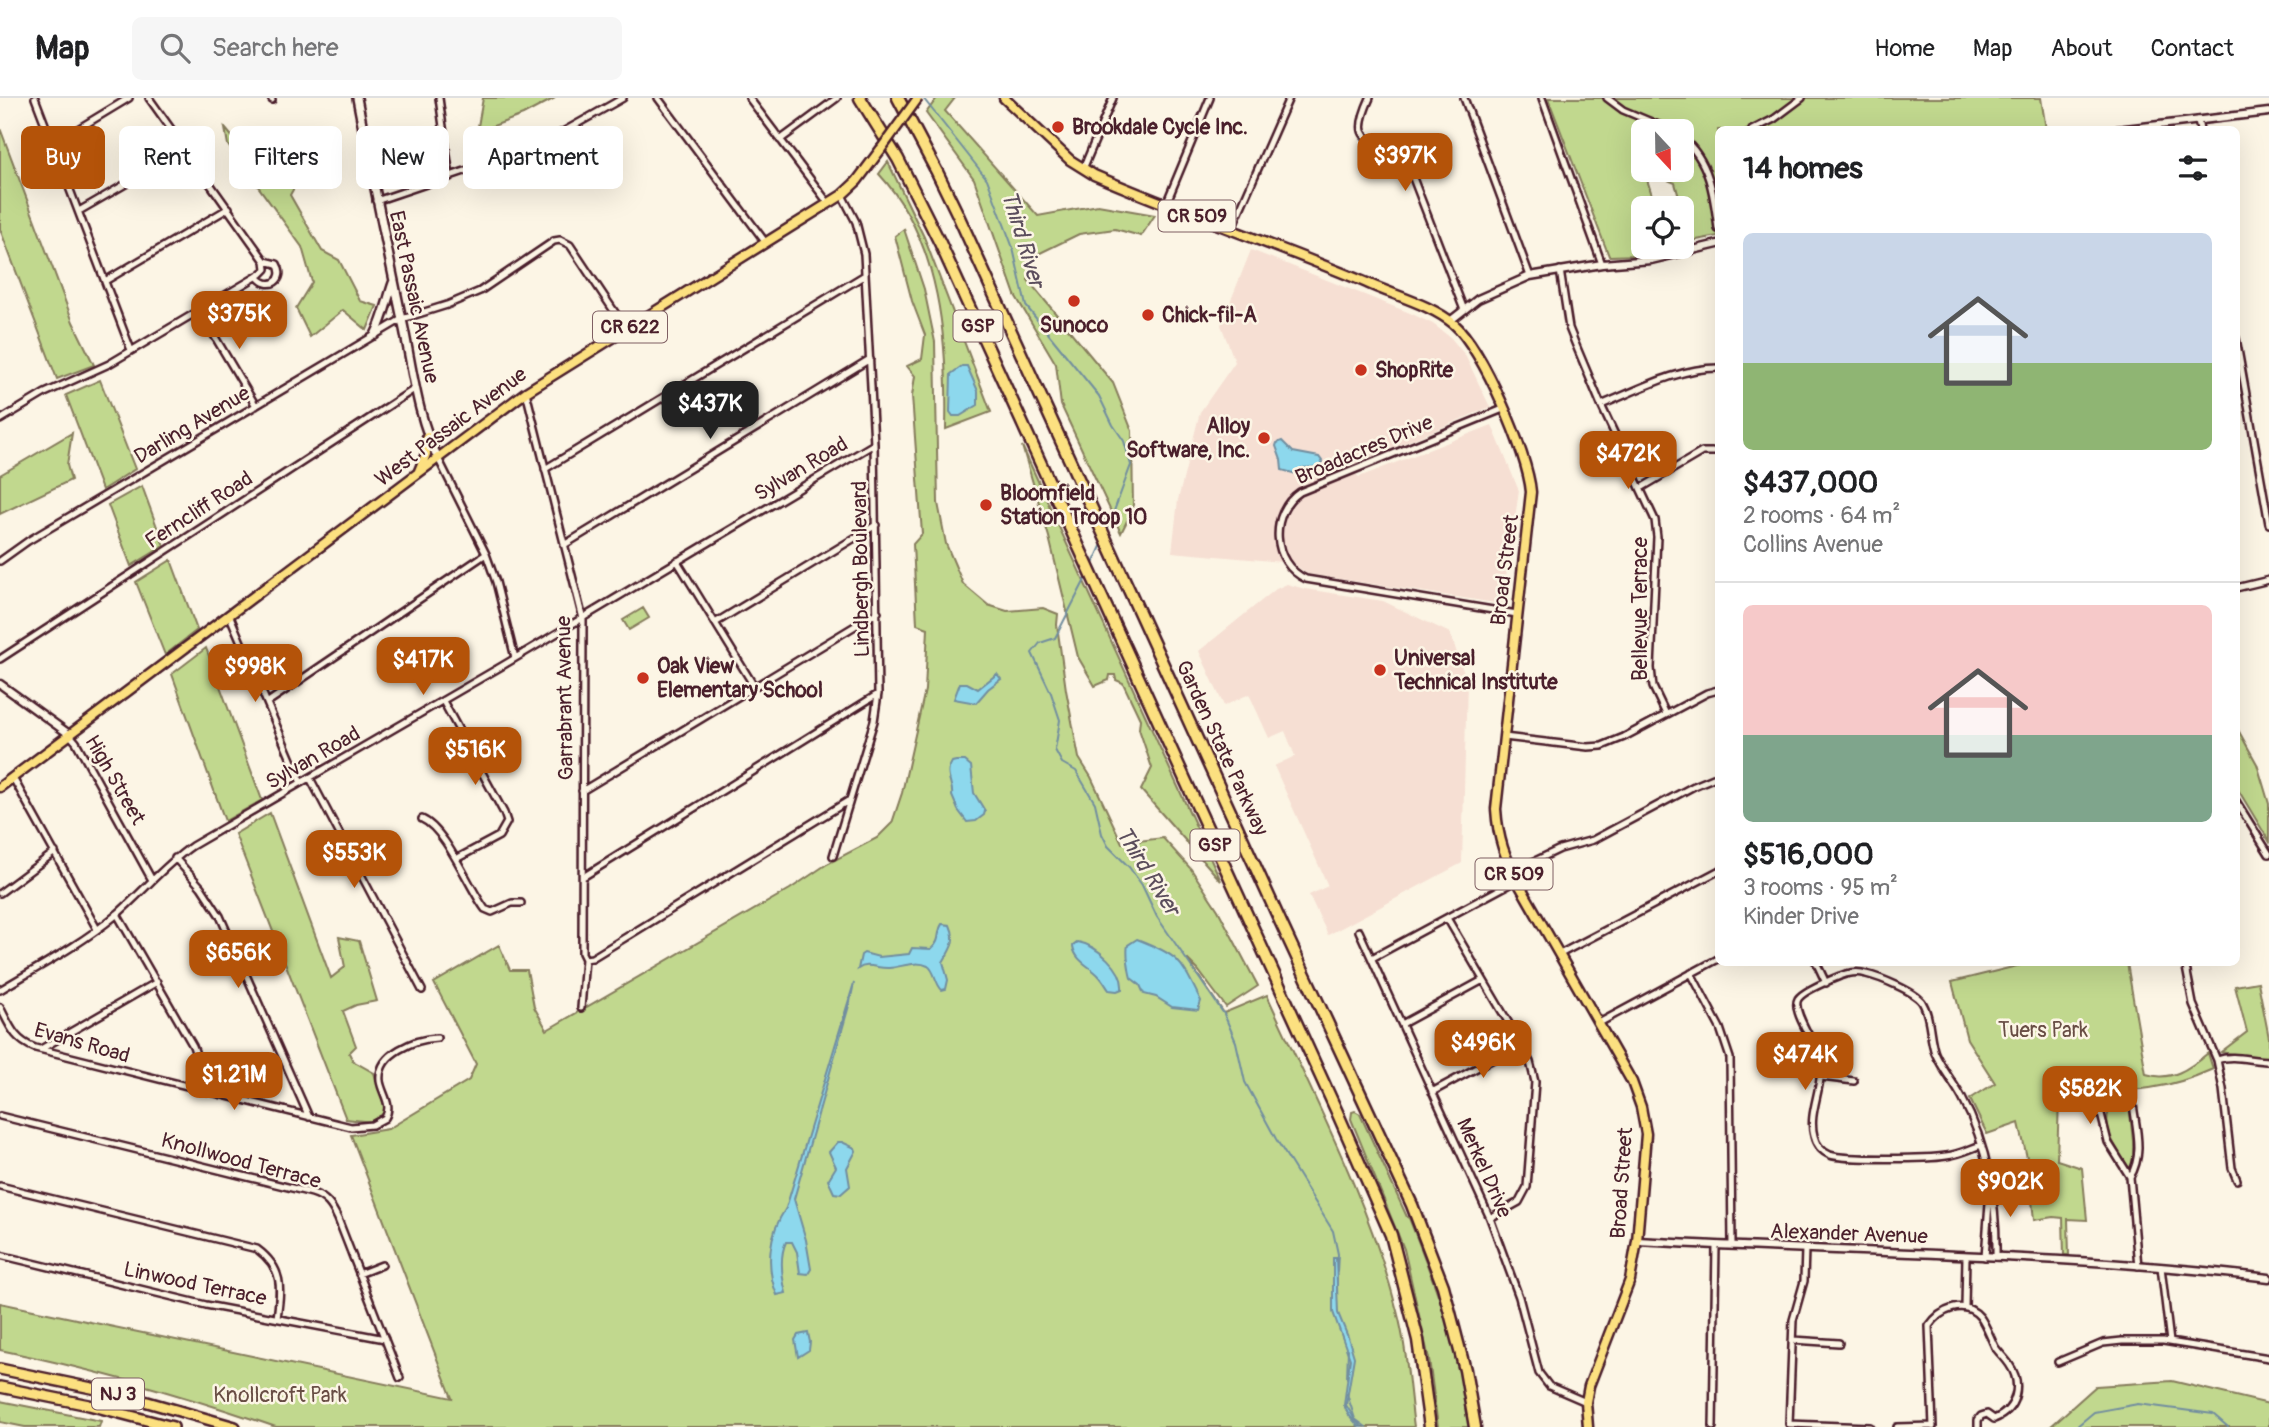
<!DOCTYPE html>
<html lang="en">
<head>
<meta charset="utf-8">
<style>
	body { margin:0; font-family:Pangolin,sans-serif; background:#f6f6f6; color:#202124; height:100vh; display:flex; flex-direction:column; font-size:26px; white-space:nowrap }
	* { box-sizing:border-box; margin:0 }
	p { font-size:23px; color:#757577 }
	.icon { flex:none; width:38px; height:38px; fill:none; stroke:currentColor; stroke-width:2; stroke-linecap:round; stroke-linejoin:round }
	.map { position:relative; flex:1; overflow:hidden }
	.panel { position:absolute; left:1715px; top:28px; width:525px; height:840px; display:flex; flex-direction:column; background:#fff; border-radius:10px; box-shadow:0 7px 28px #0002 }
	.panel>* { flex:none }
	.top-card { position:absolute; left:21px; top:28px; width:665px; height:63px; display:flex; gap:14px }
	.needle { width:46px; rotate:158deg }
	.buttons { position:absolute; left:1631px; top:21px; display:grid; gap:14px }
	.buttons a { display:grid; place-items:center; width:63px; height:63px; border-radius:10px; background:#fff; box-shadow:0 7px 28px #0002; font-size:35px }
	.price { position:absolute; translate:-50% -60px; padding:0 16px; border-radius:14px; background:#b45309; color:#fff; font-size:23px; line-height:46px; filter:drop-shadow(0 2px 4px #0008) }
	.price::after { content:''; position:absolute; left:50%; top:42px; width:21px; height:16px; margin-left:-10px; background:inherit; clip-path:polygon(0 0,100% 0,50% 100%) }
	.price.selected { background:#222; color:#fff }
	ul { padding:0; list-style:none }
	li { display:grid; align-content:center; gap:14px; height:371px; padding:0 28px }
	li+li { border-top:2px solid #e0e0e0 }
	li span { display:grid; place-items:center; height:217px; border-radius:10px; color:#555 }
	li>.icon { margin-inline-start:auto }
	span .icon { width:126px; height:126px; fill:#fffc; stroke-width:1 }
	li b { font-size:30px }
	h2 { display:flex; justify-content:space-between; align-items:center; height:84px; padding:0 28px; font-size:30px }
	.tag { padding:0 24px; border-radius:10px; background:#fff; box-shadow:0 7px 28px #0002; font-size:24px; line-height:63px }
	.tag.selected { background:#b45309; color:#fff }
	header { display:flex; align-items:center; gap:42px; box-sizing:border-box; height:98px; padding:0 35px; background:#fff; border-bottom:2px solid #e0e0e0 }
	header strong { font-size:33px }
	nav { display:flex; gap:38px; margin-inline-start:auto; font-size:24px }
	.search { width:490px; height:63px; background:#f6f6f6; display:flex; align-items:center; gap:18px; box-sizing:border-box; padding:0 24px; border-radius:10px; color:#757577; font-size:26px }
	.map>svg:first-child { display:block }
	.built { fill:#f6dfd3 }
	.green { fill:#c1d88e; stroke:#867c5c; stroke-width:2; fill-rule:evenodd }
	.water { fill:#8dd8ed; stroke:#728e9f; stroke-width:2 }
	.lines { fill:none; stroke-linecap:round; stroke-linejoin:round }
	.stream { stroke:#728e9f; stroke-width:2 }
	.minor-casing { stroke:#4a1f2b; stroke-width:10 }
	.tertiary-casing { stroke:#4a1f2b; stroke-width:11 }
	.secondary-casing { stroke:#4a1f2b; stroke-width:12 }
	.primary-casing { stroke:#4a1f2b; stroke-width:13 }
	.trunk-casing { stroke:#4a1f2b; stroke-width:14 }
	.motorway-casing { stroke:#4a1f2b; stroke-width:15 }
	.minor { stroke:#fcf5e5; stroke-width:5 }
	.tertiary { stroke:#fcf5e5; stroke-width:6 }
	.secondary { stroke:#fcf5e5; stroke-width:7 }
	.primary { stroke:#fce080; stroke-width:8 }
	.trunk { stroke:#fce080; stroke-width:9 }
	.motorway { stroke:#fce080; stroke-width:10 }
	.primary-bridge-casing { stroke:#4a1f2b; stroke-width:13; stroke-linecap:butt }
	.primary-bridge { stroke:#fce080; stroke-width:8 }
	.poi-dot { fill:#c8321e; stroke:#fcf5e5; stroke-width:2.5 }
	.labels { text-anchor:middle; dominant-baseline:central; stroke-width:5; stroke-linejoin:round; paint-order:stroke }
	.shield { fill:#fcf5e5; stroke:#7f5f63; stroke-width:2 }
	.shield-label { font-size:19px; font-weight:bold; fill:#4a1f2b }
	.poi-label { font-size:21px; font-weight:bold; fill:#4a1f2b; stroke:#fcf5e5; text-anchor:start }
	.street-label { font-size:21px; fill:#4a1f2b; stroke:#fcf5e5 }
	.park-label { font-size:21px; fill:#684d44; stroke:#fcf5e5 }
	.water-label { font-size:23px; font-style:italic; fill:#5b4d5c; stroke:#fcf5e5 }
</style>
</head>
<body>
<header>
<strong>Map</strong>
<div class="search"><svg class="icon" aria-label="search" viewBox="0 0 24 24"><circle cx="10" cy="10" r="6"/><path d="M15 15l6 6"/></svg>Search here</div>
<nav><a>Home</a><a>Map</a><a>About</a><a>Contact</a></nav>
</header>
<div class="map">
<svg width="2269" height="1329" viewBox="0 0 2269 1329">
	<rect width="100%" height="100%" fill="#fcf5e5"/>
	<filter id="ink" filterUnits="userSpaceOnUse"><feTurbulence type="fractalNoise" baseFrequency=".0143" numOctaves="2"/><feDisplacementMap in="SourceGraphic" scale="14" xChannelSelector="R" yChannelSelector="G"/><feConvolveMatrix kernelMatrix="1 2 1 2 8 2 1 2 1" color-interpolation-filters="sRGB"/></filter>
	<g filter="url(#ink)">
		<path class="built" d="M1251 152 1410 215 1433 226 1451 240 1465 257 1490 309 1347 369 1359 379 1492 327 1519 393 1502 506 1307 476 1293 465 1172 454 1178 402 1200 314 1235 264 1221 227Z
			M1287 486 1305 491 1383 503 1450 535 1467 584 1462 765 1328 837 1309 797 1328 788 1274 668 1295 658 1285 633 1269 640 1249 596 1224 608 1199 553 1276 491Z"/>
		<path class="green" d="M483 0H555L523 17 477 34Z
			M937 0H955L945 13 1038 118 1098 107 1155 117 1141 138 1115 131 1079 136 1038 156 1028 182 1113 285 1132 333 1133 411 1121 435 1061 307 1056 266 1015 197 974 81 926 15Z
			M1548 0H2041L2046 31 1718 32V138L1691 143 1675 85 1644 72 1656 110H1643V134L1634 138 1639 157 1609 158ZM1643 33H1682V72H1643Z
			M0 30 73 224 94 267 57 281 0 131Z
			M225 30 244 53 306 31 316 67 304 72 290 97 322 153 339 162 360 203 377 208 367 232 343 212 310 239 296 210 312 184 302 149 228 47Z
			M888 64 924 139 991 314 946 331C948 244 941 143 879 76Z
			M904 131 924 191 935 244 938 405 946 446 963 486 988 507 1007 513 1043 510 1058 516 1057 527 1066 592 1079 660 1091 679 1122 745 1163 740 1191 771 1218 812 1258 888 1226 909 1198 872 1187 861 1224 915 1267 897C1314 1000 1369 1103 1397 1213 1407 1250 1409 1291 1414 1329H276C186 1298 93 1271 0 1252V1205L452 1300 351 1037 388 1031 469 982 476 966 434 885 499 847 510 872H527L534 909 547 932 790 791 827 766 877 740 892 725 902 695 925 592 928 530 917 526 913 446 922 436 912 298 915 278 907 268 922 261 925 237 912 203 895 138Z
			M100 282 135 371 102 392 66 297Z
			M72 335 67 367 71 382 0 416V377Z
			M1022 348 1221 783 1141 692 1152 670 1139 631 1140 621 1123 585 1116 582 1115 577H1110L1109 582 1095 588 1078 559 1049 439Z
			M142 388 164 448 131 468 108 407Z
			M171 462 197 532 165 557 136 484Z
			M643 510 649 520 629 532 623 522Z
			M206 550 262 702 225 723 172 576Z
			M2237 630 2257 666 2269 706V743L2237 690Z
			M270 715 331 880 345 869 339 839 359 843 377 903 356 907 343 913 356 948 349 955 353 963 374 975 386 1013 372 1024 346 1021 235 736Z
			M2033 864 2127 865 2146 976C2171 984 2189 971 2208 955L2213 971C2193 980 2172 987 2150 990 2120 995 2086 983 2059 1001L2057 1062 2082 1070 2087 1122 2068 1121 2069 1157H2064L2063 1120 2053 1119 2034 1122 2028 1064 2019 1025 1987 1036 1970 1001 1995 985 1967 941 1952 884Z
			M2258 884 2269 940V959H2248L2221 954 2247 934 2235 888Z
			M2124 1003 2129 1006 2133 1043V1069L2129 1070C2116 1051 2097 1024 2114 1004Z
			M1355 1013 1360 1016 1407 1119 1409 1120C1436 1188 1462 1256 1471 1329H1438L1429 1261 1404 1151 1351 1021 1352 1014Z
			M2172 1283 2269 1306V1329H2050L2096 1288Z
			M0 1303 101 1323 99 1329H25L0 1324Z"/>
		<path class="water" d="M962 268H967L978 293V307L960 318H953L950 314 951 276Z
			M1282 343 1293 354 1319 359 1322 363 1321 369 1302 370 1296 376 1282 372 1281 362 1276 348 1277 345Z
			M997 576 1001 581 988 591 976 605 954 601 960 585H967L978 591Z
			M956 663H965L971 668 974 695 985 713 984 717 976 723 967 724 958 712 952 698C954 686 943 677 952 664Z
			M942 826 950 827C957 842 951 851 943 864L948 882 946 891 942 892C935 886 935 872 928 868 916 862 902 869 889 870 878 871 867 864 858 871L861 857 864 855 879 859 909 856 912 850 931 851C942 842 936 835 942 826Z
			M1137 841C1181 858 1181 863 1201 903L1198 912 1172 909 1156 899 1144 896 1140 887 1131 880C1129 873 1126 854 1128 847Z
			M1078 844C1096 847 1124 871 1122 891L1117 893 1109 892C1106 888 1103 882 1099 878 1090 868 1075 863 1073 848Z
			M854 885 850 904 794 1101 806 1142 811 1171 808 1176 800 1175 797 1154 792 1144H786C779 1159 782 1179 786 1195L777 1197C765 1168 769 1135 786 1110Z
			M838 1044H842L855 1050 856 1053 847 1070 850 1088 841 1096 834 1095 828 1082 836 1069 829 1054Z
			M1336 1160 1338 1215 1348 1239 1354 1259 1346 1307 1354 1320 1362 1329H1359L1348 1316 1344 1307 1350 1261 1333 1214V1160Z
			M808 1235 810 1244 809 1252 798 1259 795 1242 798 1237Z"/>
		<g class="lines">
			<path class="stream" d="M923 0 987 81 1013 150 1026 208 1099 298 1113 327 1124 343 1131 367 1107 432
				M1092 468 1103 444
				M1088 476 1055 540 1040 545 1032 555 1051 595 1060 622 1055 652 1062 665 1076 673 1095 705 1102 736 1108 748 1129 769 1142 787 1157 819 1224 916 1236 944 1245 984 1276 1041 1333 1133 1338 1156 1337 1174
				M1337 1195V1180
				M1347 1280 1348 1251
				M1347 1296 1355 1321 1366 1329
				M2076 1329 2094 1314 2138 1306 2213 1316 2228 1329"/>
			<defs>
				<path id="minor" d="M35 0 131 252
					M149 0 265 163
					M271 0 272 2
					M439 0 450 79
					M658 0 766 145
					M749 0 829 106
					M1370 0C1344 57 1383 32 1408 67L1464 212
					M1464 0 1530 178
					M1542 0 1602 166
					M1607 0 1623 12 1673 33
					M2198 22 2200 32
					M1752 32 1774 21 1802 0
					M1682 40C1710 62 1714 98 1718 131
					M780 42 837 0
					M53 46 129 0
					M1083 71 1113 0
					M376 103 536 49 623 0
					M1166 106 1210 0
					M79 113 186 51
					M1231 132 1289 0
					M1560 172 1569 230 1575 245 1601 307 1655 422 1657 439 1651 570 1653 589 1666 616
					M257 178C268 194 287 182 277 166L265 163
					M105 183 229 110
					M199 212 256 308
					M2236 240 2269 426
					M526 294 583 521 582 855 585 861 581 910
					M1601 307C1638 292 1678 270 1718 270
					M1503 311 1300 394C1269 415 1271 465 1306 481L1517 516
					M0 322 45 295 109 266 261 176 266 171 265 163
					M438 360 486 456 496 484 515 560
					M545 371 865 177
					M1641 390 1702 354H1718
					M564 447 870 261
					M0 463 28 443 402 221 447 207 480 193 554 143 560 142 570 147 626 231
					M677 463 754 588
					M2236 490 2269 482
					M229 516 301 685
					M715 525 876 427
					M0 561 416 290
					M443 603 504 715 507 724 499 738 456 761
					M268 604 486 456
					M69 636 76 644 152 782
					M1504 639 1588 649 1602 648 1624 639 1707 595 1718 592
					M13 680 97 831
					M310 680 422 892
					M582 693 878 514
					M2236 703 2269 756
					M422 721C446 731 469 790 485 811L492 814 512 805H521
					M833 758 874 623 878 596 874 346 864 156 856 124 842 97
					M175 760 201 789 220 818 309 1019
					M1512 774 1560 751 1593 742 1694 688 1718 678
					M583 779 878 596
					M0 795 55 754
					M117 816 193 948C200 964 196 975 192 991
					M1447 820 1521 946 1530 964 1535 984 1527 1089 1519 1104 1490 1120
					M1359 833 1490 1120 1519 1199 1539 1275 1549 1288 1586 1304
					M1560 856 1718 773
					M1372 860 1517 782
					M585 861 592 860 848 703
					M1816 864 1826 885
					M2185 864 2193 906 2217 962 2223 991 2232 1070 2237 1082
					M1691 875 1720 930 1730 960 1732 1148
					M0 892C38 869 80 847 115 818 142 795 163 768 192 748L502 568 874 346
					M0 909C10 928 14 942 35 950L351 1029 372 1027 385 1020C393 1007 382 996 380 983 377 955 416 941 437 940
					M1599 925 1718 861
					M1402 926 1483 882
					M41 951 157 884
					M2217 962C2233 956 2251 963 2269 963
					M1821 979 1854 983
					M1432 994 1521 946
					M0 1018 312 1095C326 1099 332 1108 338 1121L400 1280
					M1981 1047C1970 1051 1958 1057 1946 1058 1930 1061 1843 1062 1830 1057 1821 1053 1816 1047 1814 1038 1807 1013 1826 986 1819 959 1816 946 1791 913 1798 901 1803 893 1830 882 1840 878 1847 875 1858 873 1866 876 1879 879 1914 893 1922 904 1931 918 1929 939 1935 955 1942 971 1954 985 1962 1000 1988 1047 1997 1106 1996 1159
					M2130 1079C2144 1057 2136 1030 2133 1006L2121 999 2110 998 2104 1004 2101 1016 2108 1044 2130 1079 2138 1168
					M0 1088 257 1151C284 1171 281 1190 277 1220
					M1805 1151 1804 1183 1793 1222 1789 1326 1870 1329
					M0 1157 206 1207 385 1241
					M1985 1159 1990 1091
					M2161 1169 2170 1244
					M359 1176 382 1167
					M1965 1210 1966 1158
					M1793 1242 1839 1245
					M2058 1264 2103 1245 2122 1243H2163L2269 1260
					M1713 1329 1716 1148
					M1897 1329 1933 1328
					M1933 1329 1929 1228C1940 1212 1964 1200 1980 1219 1986 1227 1990 1239 1995 1249 1999 1255 2005 1260 2009 1266 2023 1286 2017 1312 1994 1321
					M1978 1329V1322L1981 1318 1987 1316 1994 1321"/>
				<path id="tertiary" d="M2117 32 2269 14
					M1450 223 1478 201 1530 178 1602 166 1651 162 1718 146
					M0 586 69 636
					M1637 1143C1847 1155 2060 1155 2269 1180"/>
				<path id="secondary" d="M357 0C372 78 388 154 404 231 413 275 418 321 438 360
					M375 237C384 220 387 202 393 185"/>
				<path id="primary" d="M1004 0 1070 62 1094 77C1184 116 1277 147 1367 185 1395 198 1430 206 1454 226 1482 250 1528 356 1531 394L1496 711C1498 742 1505 759 1519 786L1632 984 1641 1009 1646 1036 1637 1143 1630 1182 1589 1288 1586 1304 1588 1329
					M419 373 426 356 427 339
					M0 689 526 294 842 97 857 83 881 51"/>
				<path id="trunk" d="M0 1271 116 1295 235 1329
					M0 1289 89 1307 173 1329"/>
				<path id="motorway" d="M860 0 898 61 940 145 1337 1014 1391 1137 1418 1242 1430 1329
					M898 0 937 74 957 115 1281 825 1412 1107 1443 1188 1465 1272 1475 1329"/>
			</defs>
			<use href="#minor" class="minor-casing"/>
			<use href="#tertiary" class="tertiary-casing"/>
			<use href="#secondary" class="secondary-casing"/>
			<use href="#primary" class="primary-casing"/>
			<use href="#trunk" class="trunk-casing"/>
			<use href="#motorway" class="motorway-casing"/>
			<use href="#minor" class="minor"/>
			<use href="#tertiary" class="tertiary"/>
			<use href="#secondary" class="secondary"/>
			<use href="#primary" class="primary"/>
			<use href="#trunk" class="trunk"/>
			<use href="#motorway" class="motorway"/>
			<defs>
				<path id="primary-bridge" d="M881 51 918 0"/>
			</defs>
			<use href="#primary-bridge" class="primary-bridge-casing"/>
			<use href="#primary-bridge" class="primary-bridge"/>
		</g>
	</g>
	<g class="poi-dot">
		<circle cx="1058" cy="29" r="7"/>
		<circle cx="1074" cy="203" r="7"/>
		<circle cx="1148" cy="217" r="7"/>
		<circle cx="1361" cy="272" r="7"/>
		<circle cx="1264" cy="340" r="7"/>
		<circle cx="986" cy="407" r="7"/>
		<circle cx="1380" cy="572" r="7"/>
		<circle cx="643" cy="580" r="7"/>
	</g>
	<g class="labels">
		<g class="shield">
			<rect x="1158.5" y="102.5" width="77" height="31" rx="5"/>
			<rect x="953.5" y="212.5" width="49" height="31" rx="5"/>
			<rect x="593" y="213.5" width="74" height="31" rx="5"/>
			<rect x="1190.5" y="731.5" width="49" height="31" rx="5"/>
			<rect x="1475.5" y="760.5" width="77" height="31" rx="5"/>
			<rect x="92" y="1280.5" width="52" height="31" rx="5"/>
		</g>
		<g class="shield-label">
			<text x="1197" y="118">CR 509</text>
			<text x="978" y="228">GSP</text>
			<text x="630" y="229">CR 622</text>
			<text x="1215" y="747">GSP</text>
			<text x="1514" y="776">CR 509</text>
			<text x="118" y="1296">NJ 3</text>
		</g>
		<g class="poi-label">
			<text x="1072" y="29">Brookdale Cycle Inc.</text>
			<text x="1162" y="217">Chick-fil-A</text>
			<text x="1074" y="227" text-anchor="middle">Sunoco</text>
			<text x="1375" y="272">ShopRite</text>
			<text x="1250" y="328" text-anchor="end">Alloy<tspan x="1250" dy="24">Software, Inc.</tspan></text>
			<text x="1000" y="395">Bloomfield<tspan x="1000" dy="24">Station Troop 10</tspan></text>
			<text x="1394" y="560">Universal<tspan x="1394" dy="24">Technical Institute</tspan></text>
			<text x="657" y="568">Oak View<tspan x="657" dy="24">Elementary School</tspan></text>
		</g>
		<g class="street-label">
			<text transform="translate(414 199) rotate(78)">East Passaic Avenue</text>
			<text transform="translate(192 327) rotate(-31)">Darling Avenue</text>
			<text transform="translate(451 329) rotate(-37)">West Passaic Avenue</text>
			<text transform="translate(1364 352) rotate(-23)">Broadacres Drive</text>
			<text transform="translate(801 371) rotate(-31)">Sylvan Road</text>
			<text transform="translate(199 412) rotate(-33)">Ferncliff Road</text>
			<text transform="translate(861 471) rotate(-91)">Lindbergh Boulevard</text>
			<text transform="translate(1505 472) rotate(-83)">Broad Street</text>
			<text transform="translate(1640 511) rotate(-90)">Bellevue Terrace</text>
			<text transform="translate(565 600) rotate(-91)">Garrabrant Avenue</text>
			<text transform="translate(1222 650) rotate(65)">Garden State Parkway</text>
			<text transform="translate(313 660) rotate(-30)">Sylvan Road</text>
			<text transform="translate(115 682) rotate(60)">High Street</text>
			<text transform="translate(82 945) rotate(16)">Evans Road</text>
			<text transform="translate(241 1063) rotate(15)">Knollwood Terrace</text>
			<text transform="translate(1484 1070) rotate(66)">Merkel Drive</text>
			<text transform="translate(1622 1085) rotate(-86)">Broad Street</text>
			<text transform="translate(1849 1136) rotate(2)">Alexander Avenue</text>
			<text transform="translate(195 1186) rotate(12)">Linwood Terrace</text>
		</g>
		<g class="park-label">
			<text x="2043" y="932">Tuers Park</text>
			<text x="280" y="1297">Knollcroft Park</text>
		</g>
		<g class="water-label">
			<text transform="translate(1023 141) rotate(73)">Third River</text>
			<text transform="translate(1148 773) rotate(58)">Third River</text>
		</g>
	</g>
</svg>
<div class="buttons">
<a><svg class="needle" viewBox="-14 -14 28 28"><path d="M0-13l5 13h-10z" fill="#e53935"/><path d="M0 13l5-13h-10z" fill="#757577"/></svg></a>
<a><svg class="icon" aria-label="locate" viewBox="0 0 24 24"><circle cx="12" cy="12" r="6"/><path d="M12 2v4M12 18v4M2 12h4M18 12h4"/></svg></a>
</div>
<b class="price" style="left:1405px;top:95px">$397K</b>
<b class="price" style="left:239px;top:253px">$375K</b>
<b class="price selected" style="left:710px;top:343px">$437K</b>
<b class="price" style="left:1628px;top:393px">$472K</b>
<b class="price" style="left:423px;top:599px">$417K</b>
<b class="price" style="left:255px;top:606px">$998K</b>
<b class="price" style="left:475px;top:689px">$516K</b>
<b class="price" style="left:354px;top:792px">$553K</b>
<b class="price" style="left:238px;top:892px">$656K</b>
<b class="price" style="left:1483px;top:982px">$496K</b>
<b class="price" style="left:1805px;top:994px">$474K</b>
<b class="price" style="left:234px;top:1014px">$1.21M</b>
<b class="price" style="left:2090px;top:1028px">$582K</b>
<b class="price" style="left:2010px;top:1121px">$902K</b>
<div class="top-card">
<a class="tag selected">Buy</a>
<a class="tag">Rent</a>
<a class="tag">Filters</a>
<a class="tag">New</a>
<a class="tag">Apartment</a>
</div>
<section class="panel">
<h2>14 homes<svg class="icon" aria-label="filters" viewBox="0 0 24 24"><path d="M4 7h16M4 17h16"/><circle cx="9" cy="7" r="2"/><circle cx="15" cy="17" r="2"/></svg></h2>
<ul>
<li><span style="background:linear-gradient(#c9d6e8 60%,#8fb573 0)"><svg class="icon" aria-label="home" viewBox="0 0 24 24"><path d="M3 11l9-7 9 7M6 9v11h12V9"/></svg></span><div><b>$437,000</b><p>2 rooms · 64 m²</p><p>Collins Avenue</p></div></li>
<li><span style="background:linear-gradient(#f6c9c9 60%,#7fa58c 0)"><svg class="icon" aria-label="home" viewBox="0 0 24 24"><path d="M3 11l9-7 9 7M6 9v11h12V9"/></svg></span><div><b>$516,000</b><p>3 rooms · 95 m²</p><p>Kinder Drive</p></div></li>
</ul>
</section>
</div>
</body>
</html>
